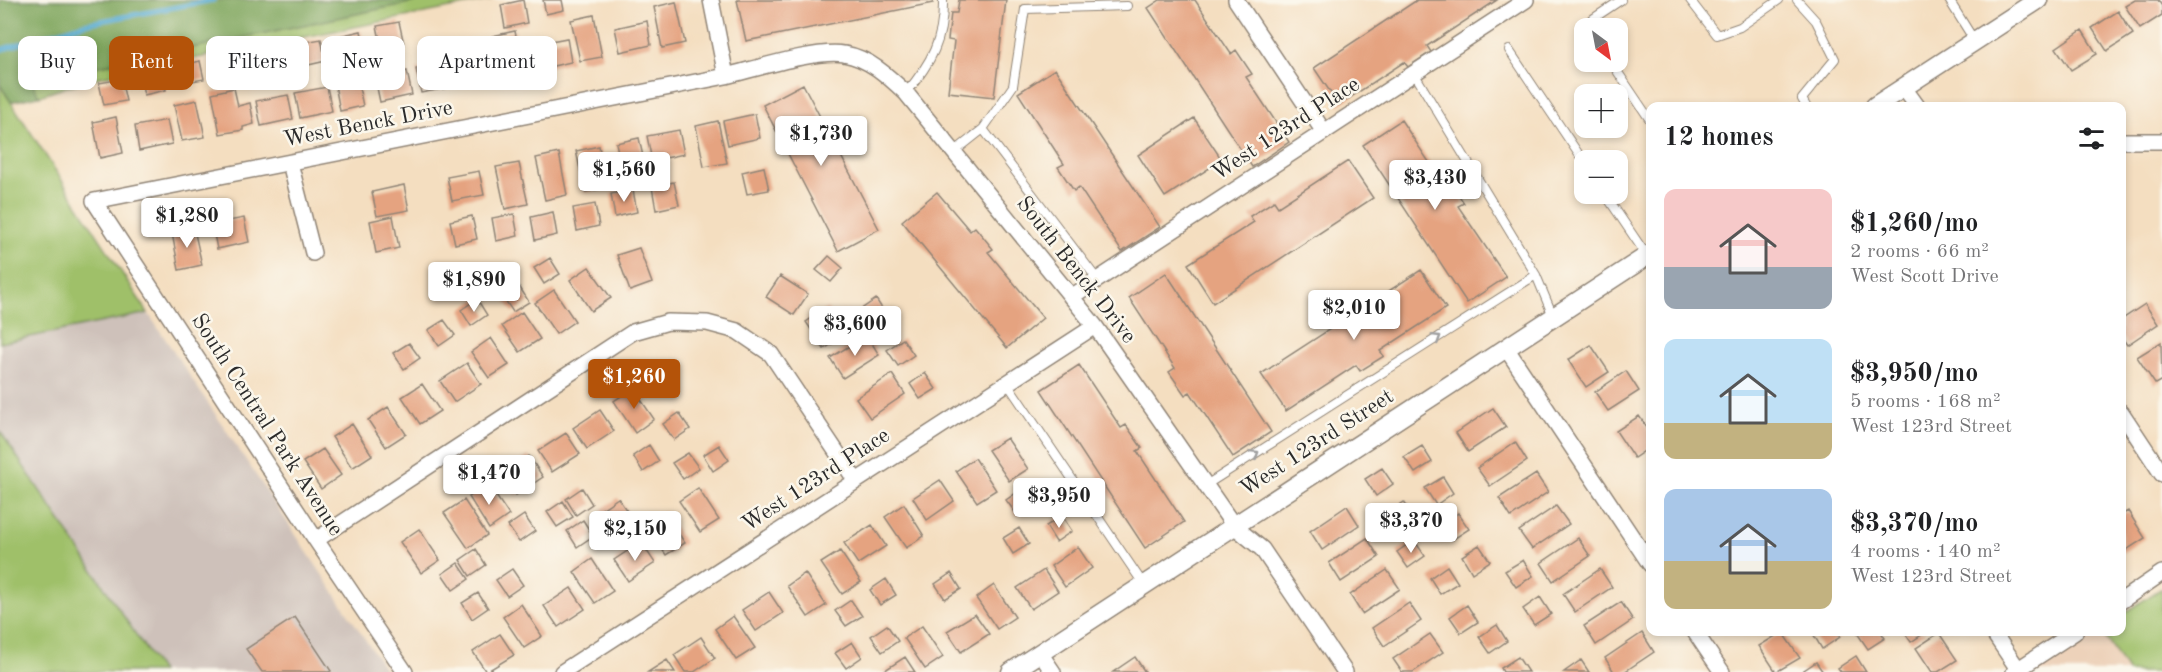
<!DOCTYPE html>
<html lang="en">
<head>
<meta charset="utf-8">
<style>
	body { margin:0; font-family:"Old Standard TT",serif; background:#f2f2f2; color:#202124; height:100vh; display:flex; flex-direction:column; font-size:22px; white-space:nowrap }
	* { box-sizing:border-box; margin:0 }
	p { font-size:20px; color:#757577 }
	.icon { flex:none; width:33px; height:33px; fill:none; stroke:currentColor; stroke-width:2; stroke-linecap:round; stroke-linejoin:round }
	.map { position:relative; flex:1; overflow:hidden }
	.side { position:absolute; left:1646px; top:102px; width:480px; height:534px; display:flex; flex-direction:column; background:#fff; border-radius:12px; box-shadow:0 3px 9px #0003 }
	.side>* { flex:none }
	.top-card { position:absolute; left:18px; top:36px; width:570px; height:54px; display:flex; gap:12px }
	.needle { width:39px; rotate:148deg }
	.controls { position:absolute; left:1574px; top:18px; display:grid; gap:12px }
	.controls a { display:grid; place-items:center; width:54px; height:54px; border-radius:12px; background:#fff; box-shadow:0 3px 9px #0003; font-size:30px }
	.price { position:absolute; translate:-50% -51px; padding:0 14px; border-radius:6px; background:#fff; color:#222; font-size:20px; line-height:39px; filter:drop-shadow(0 2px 3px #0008) }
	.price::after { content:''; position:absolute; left:50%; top:36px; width:18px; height:14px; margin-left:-9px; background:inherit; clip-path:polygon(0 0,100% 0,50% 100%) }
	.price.active { background:#b45309; color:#fff }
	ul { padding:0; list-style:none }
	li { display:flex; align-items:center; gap:18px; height:150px; padding:0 18px }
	li span { display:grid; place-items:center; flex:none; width:168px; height:120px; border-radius:12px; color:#555 }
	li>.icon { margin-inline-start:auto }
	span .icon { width:72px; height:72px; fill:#fffc; stroke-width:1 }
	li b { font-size:26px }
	h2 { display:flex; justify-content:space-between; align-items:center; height:72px; padding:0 18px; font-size:26px }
	.tag { padding:0 21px; border-radius:12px; background:#fff; box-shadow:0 3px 9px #0003; font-size:21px; line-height:54px }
	.tag.active { background:#b45309; color:#fff }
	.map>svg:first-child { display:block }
	.built { fill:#edd2ba }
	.industrial { fill:#cec1ba }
	.green { fill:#9fc069; stroke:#65764a; stroke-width:1.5 }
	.forest { fill:#7fa65d; stroke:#556844; stroke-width:1.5 }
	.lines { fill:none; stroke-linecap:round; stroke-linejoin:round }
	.stream { stroke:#55aad1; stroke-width:5 }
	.building { fill:#e5a380 }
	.service-casing { stroke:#908476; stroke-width:10 }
	.minor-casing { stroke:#908476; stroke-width:18 }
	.tertiary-casing { stroke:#908476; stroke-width:21 }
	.service { stroke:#fff; stroke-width:8 }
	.minor { stroke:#fff; stroke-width:15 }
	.tertiary { stroke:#fff; stroke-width:18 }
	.oneway { stroke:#a0a0a0 }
	.labels { text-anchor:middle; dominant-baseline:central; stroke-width:5; stroke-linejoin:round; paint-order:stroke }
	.street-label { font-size:22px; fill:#2b2b2b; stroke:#fbf7ec }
</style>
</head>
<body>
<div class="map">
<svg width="2162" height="672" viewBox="0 0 2162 672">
	<rect width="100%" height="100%" fill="#fbf7ec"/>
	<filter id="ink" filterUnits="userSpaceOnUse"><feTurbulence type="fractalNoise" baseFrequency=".0167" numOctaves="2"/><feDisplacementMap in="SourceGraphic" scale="12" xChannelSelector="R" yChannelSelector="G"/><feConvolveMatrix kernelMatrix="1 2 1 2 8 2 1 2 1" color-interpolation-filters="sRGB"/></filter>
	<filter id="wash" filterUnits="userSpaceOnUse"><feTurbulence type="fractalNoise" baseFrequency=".008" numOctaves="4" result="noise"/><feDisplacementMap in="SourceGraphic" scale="24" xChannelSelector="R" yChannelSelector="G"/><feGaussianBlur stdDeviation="1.35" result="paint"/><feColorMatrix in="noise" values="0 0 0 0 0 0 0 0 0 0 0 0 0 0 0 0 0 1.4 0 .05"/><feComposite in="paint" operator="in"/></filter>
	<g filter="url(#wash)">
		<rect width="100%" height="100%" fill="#f4dec0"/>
		<path class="built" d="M2096 632H2102L2128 672H2034Z"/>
		<path class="industrial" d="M148 313 387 672H161L0 431V343Z"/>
		<path class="green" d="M423 0H491L91 79 39 96 29 79 168 53Z
			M0 85 11 102 148 313 0 343Z
			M0 431 161 672H0Z
			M2162 588V672H2128L2102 632H2121V615Z"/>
		<path class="forest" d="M0 0H423L168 53 30 79 39 96 11 102 0 85Z"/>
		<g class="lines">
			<path class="stream" d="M0 50 84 24 214 0"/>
		</g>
		<g id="blocks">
			<path class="building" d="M523 0 527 23 505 28 501 5Z
				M543 0H562L564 10 546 14Z
				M737 0H932L933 3 746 41Z
				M959 0H1006L994 97 948 92 954 41 948 40 951 13H957Z
				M1160 0H1195L1231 54 1236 50 1252 74 1246 77 1289 142 1252 167 1148 8Z
				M1417 0H1497L1427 46 1431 52 1408 67 1404 62 1339 105 1314 68Z
				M2135 0H2158L2162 6V15L2140 29 2125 6Z
				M676 2 685 43 662 48 654 7Z
				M2118 11 2133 34 2107 51 2092 28Z
				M594 15 602 57 580 61 571 20Z
				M647 21 651 45 620 52 615 28Z
				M399 22 404 44 382 49 377 26Z
				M2082 30 2097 54 2071 70 2056 48Z
				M361 31 366 54 344 59 339 36Z
				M515 31 523 72 500 77 492 36Z
				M567 38 571 62 540 69 535 44Z
				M321 39 326 61 304 66 299 43Z
				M488 54 492 79 461 85 456 61Z
				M200 61 204 79 182 83 179 66Z
				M448 63 453 87 421 93 416 69Z
				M354 64 363 106 340 111 332 69Z
				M1055 69 1160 227 1122 252 1079 187 1074 191 1058 167 1064 164 1018 93Z
				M161 70 166 90 144 95 140 75Z
				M407 71 412 95 380 102 375 78Z
				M121 79 126 101 104 105 99 83Z
				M803 84 827 130 833 126 846 151 840 154 879 229 838 251 763 105Z
				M327 87 332 111 300 118 295 93Z
				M234 88 238 106 250 103 254 124 243 127V130L220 134 212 93Z
				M288 95 293 119 261 126 256 101Z
				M197 100 205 137 182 141 174 105Z
				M755 114 760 138 728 145 723 121Z
				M116 117 123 153 100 158 93 122Z
				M1194 118 1222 160 1165 197 1138 155Z
				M167 120 172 144 139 151 135 126Z
				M1401 120 1443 183 1448 179 1464 203 1458 206 1506 277 1467 303 1363 145Z
				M718 121 727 163 704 167 696 126Z
				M679 130 684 154 652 161 647 136Z
				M639 138 648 180 625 184 616 143Z
				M599 146 607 188 585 192 576 151Z
				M559 153 567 195 545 200 536 158Z
				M1348 161 1373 198 1213 303 1188 264 1254 222 1250 216 1274 201 1278 207Z
				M519 163 528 204 505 209 496 167Z
				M764 167 769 190 747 194 742 172Z
				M479 171 484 195 452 201 447 177Z
				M674 182 679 205 656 210 652 187Z
				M404 185 409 210 377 216 372 192Z
				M633 190 637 212 615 217 611 194Z
				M937 192 970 231 975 227 993 249 988 252 1043 318 1007 348 902 221Z
				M595 204 599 226 577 231 573 208Z
				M553 212 557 235 535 240 531 217Z
				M514 214 518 236 496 241 492 218Z
				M393 216 399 248 376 253 370 221Z
				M472 216 477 239 455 244 450 221Z
				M244 218 249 242 217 249 212 224Z
				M194 229 202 265 179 270 172 233Z
				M639 248 652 283 630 291 617 255Z
				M829 256 843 268 831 282 816 270Z
				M550 258 560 274 544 284 534 268Z
				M589 267 611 298 591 311 570 280Z
				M1421 270 1446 308 1380 351 1384 356 1360 371 1356 365 1286 411 1261 374Z
				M1166 273 1271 432 1233 457 1190 392 1185 395 1169 372 1175 368 1129 298Z
				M780 276 808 294 794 315 766 297Z
				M519 286 529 302 513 312 503 297Z
				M554 290 575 321 556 334 535 303Z
				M477 299 487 315 471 326 461 310Z
				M876 299 886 315 870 325 860 310Z
				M2145 304 2158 324 2127 345 2121 336V320Z
				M827 308 845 336 824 349 806 322Z
				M522 312 540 339 520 352 502 326Z
				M444 320 455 335 439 346 428 330Z
				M867 335 879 355 843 378 830 358Z
				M491 338 509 365 489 378 471 352Z
				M903 339 914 355 898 366 887 350Z
				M2161 342 2162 380 2155 384 2137 357Z
				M409 343 420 358 404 369 393 353Z
				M1591 345 1609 372 1586 387 1568 360Z
				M467 363 481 384 454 402 440 381Z
				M1079 365 1121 428 1126 425 1142 448 1137 451 1184 522 1145 548 1041 390Z
				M1626 371 1639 391 1608 411 1595 392Z
				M925 373 936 389 920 399 910 384Z
				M892 374 905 394 870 418 856 398Z
				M422 384 440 411 420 424 402 397Z
				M633 388 654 419 635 433 614 401Z
				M388 407 406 434 386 447 368 420Z
				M1493 408 1506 427 1468 452 1456 433Z
				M600 410 614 431 587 449 573 428Z
				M679 413 690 429 674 440 663 424Z
				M1639 416 1650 432V447L1634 458 1616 431Z
				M352 424 372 455 352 468 332 437Z
				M566 433 580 454 552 472 538 451Z
				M1007 438 1028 469 1009 481 988 450Z
				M1515 442 1527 461 1490 486 1477 468Z
				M649 445 659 461 643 472 633 456Z
				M719 445 729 460 713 471 703 455Z
				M1422 446 1432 462 1415 473 1404 457Z
				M323 449 341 475 321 489 303 462Z
				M688 453 699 468 683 479 672 463Z
				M529 456 543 477 516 495 502 474Z
				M975 458 996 490 977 502 956 471Z
				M1382 468 1393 484 1376 496 1365 479Z
				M1536 474 1548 492 1511 517 1499 498Z
				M1443 477 1453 493 1436 505 1425 488Z
				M940 480 954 501 927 520 913 498Z
				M488 484 509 515 489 529 469 497Z
				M582 488 592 504 576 515 566 499Z
				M698 488 719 520 700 532 679 501Z
				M1022 489 1033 505 1017 515 1006 500Z
				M618 498 629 514 613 525 602 509Z
				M464 500 487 535 468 548 444 513Z
				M563 501 573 517 557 527 547 512Z
				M1404 502 1414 518 1397 530 1386 514Z
				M904 504 924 536 906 548 885 517Z
				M1347 506 1359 525 1322 550 1310 531Z
				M1556 506 1569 524 1532 549 1519 531Z
				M2128 511 2145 538 2122 553 2121 515Z
				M664 512 685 543 666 555 645 524Z
				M1458 513 1469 529 1452 540 1441 524Z
				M524 515 535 531 519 542 508 526Z
				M1062 516 1072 531 1056 542 1046 526Z
				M583 520 593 536 577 547 567 531Z
				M872 525 886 546 858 564 844 543Z
				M1019 528 1029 544 1013 554 1003 538Z
				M419 529 440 560 421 573 400 542Z
				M1367 538 1379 557 1341 582 1329 563Z
				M1578 538 1590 556 1553 581 1541 563Z
				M1414 540 1425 556 1408 568 1397 552Z
				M641 542 655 563 628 581 614 560Z
				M1479 545 1490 561 1472 573 1462 556Z
				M1078 547 1092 568 1065 587 1051 566Z
				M476 549 486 565 470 576 460 560Z
				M840 551 861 582 842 594 821 563Z
				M592 559 613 591 595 603 574 572Z
				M1523 560 1533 576 1516 587 1505 571Z
				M458 563 469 579 453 590 442 574Z
				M1447 566 1458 583 1440 594 1430 578Z
				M512 569 523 585 507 596 496 580Z
				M1600 569 1612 587 1575 612 1563 594Z
				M1044 570 1058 591 1031 609 1017 588Z
				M1387 570 1400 589 1362 614 1350 595Z
				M805 573 826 605 808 617 787 586Z
				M951 573 961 589 945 599 935 584Z
				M886 579 896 595 880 605 870 590Z
				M994 585 1015 617 997 629 976 598Z
				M571 588 585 609 558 627 544 606Z
				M769 592 783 613 756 631 742 610Z
				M478 593 488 608 472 619 462 603Z
				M1540 597 1551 614 1534 625 1523 609Z
				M851 600 862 616 846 626 835 611Z
				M1621 602 1633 620 1596 645 1584 626Z
				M1409 603 1421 621 1384 646 1372 628Z
				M521 604 542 636 524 648 503 617Z
				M1467 605 1478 622 1461 633 1450 617Z
				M975 614 989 634 961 652 947 631Z
				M733 616 755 648 736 660 715 629Z
				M295 617 331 671 329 672H262L246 649Z
				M887 625 898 641 882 652 871 636Z
				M1497 625 1507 641 1490 653 1479 637Z
				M922 626 943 657 925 669 904 638Z
				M1782 632 1800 658 1776 672 1759 646Z
				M1812 632H1836L1840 637 1822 649Z
				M1859 632H1881L1885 638 1868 649 1857 633Z
				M1904 632H1926L1911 642Z
				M1642 633 1654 652 1624 672H1614L1605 658Z
				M1939 633 1957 660 1938 672H1932L1916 648Z
				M500 634 514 655 486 672 473 652Z
				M1430 634 1443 652 1413 672H1402L1393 659Z
				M701 637 715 658 694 672H685L674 655Z
				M852 642 862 657 846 668 835 653Z
				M1856 656 1866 672H1841L1838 668Z
				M905 657 915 672H882Z
				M1135 657 1145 672H1113Z
				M1518 657 1528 672H1503L1501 668Z
				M667 660 675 672H648Z
				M1581 660 1589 672H1564Z
				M1816 662 1823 672H1801Z"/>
		</g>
	</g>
	<g filter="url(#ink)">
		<use href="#blocks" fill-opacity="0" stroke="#908476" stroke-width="1.5"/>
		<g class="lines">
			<defs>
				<path id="service" d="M1690 0 1717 35 1740 27 1779 0
					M1797 0 1816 21 1835 59 1802 99 1806 106
					M1949 0 1974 40
					M1588 28 1585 24 1621 0
					M1509 50 1584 162
					M1611 62 1650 120
					M1414 73 1536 275 1553 316
					M906 93C931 63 944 40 943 0
					M983 129 1097 279
					M954 152 983 129 1013 86 1025 9 1127 6
					M1605 194 1647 256
					M1007 383 1144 585
					M1206 485 1536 275"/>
				<path id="minor" d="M711 0 726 76
					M1236 0 1324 132
					M1904 88 1917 106
					M2121 141H2162
					M290 163 313 253
					M1071 297 1526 0
					M1506 348 1650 564
					M2121 412 2162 474
					M316 540 633 332 668 322 707 323 737 331 771 354 856 481
					M2121 601 2162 573
					M1695 632 1722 672
					M1993 632 2018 669
					M1040 653 1053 672
					M405 672 316 540 94 201 726 76C755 69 817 49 844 54 869 58 888 76 906 93L1095 326 1234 526 1262 549 1345 672
					M562 672 1095 326
					M2014 672 2075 632"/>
				<path id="tertiary" d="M1875 106 2038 0
					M1011 672 1650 254"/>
			</defs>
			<use href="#service" class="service-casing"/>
			<use href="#minor" class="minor-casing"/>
			<use href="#tertiary" class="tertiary-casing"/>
			<use href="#service" class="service"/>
			<use href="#minor" class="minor"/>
			<use href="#tertiary" class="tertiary"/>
		</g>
		<defs><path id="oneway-chevron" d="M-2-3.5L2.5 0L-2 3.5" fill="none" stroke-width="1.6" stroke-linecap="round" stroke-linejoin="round" transform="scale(1.5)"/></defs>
		<g class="oneway">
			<use href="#oneway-chevron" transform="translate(1437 338) rotate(-32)"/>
			<use href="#oneway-chevron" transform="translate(1255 454) rotate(-32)"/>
		</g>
	</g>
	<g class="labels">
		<g class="street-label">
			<text transform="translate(368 124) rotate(-11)">West Benck Drive</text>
			<text transform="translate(1286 129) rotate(-33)">West 123rd Place</text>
			<text transform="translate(1076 270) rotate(52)">South Benck Drive</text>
			<text transform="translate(267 425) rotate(57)">South Central Park Avenue</text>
			<text transform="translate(1317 443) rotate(-33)">West 123rd Street</text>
			<text transform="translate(816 480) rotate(-33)">West 123rd Place</text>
		</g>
	</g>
</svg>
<div class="controls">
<a><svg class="needle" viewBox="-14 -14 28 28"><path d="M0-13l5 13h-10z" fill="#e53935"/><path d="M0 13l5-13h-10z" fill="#757577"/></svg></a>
<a>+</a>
<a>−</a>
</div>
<b class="price" style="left:821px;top:167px">$1,730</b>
<b class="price" style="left:624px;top:203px">$1,560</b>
<b class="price" style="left:1435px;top:211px">$3,430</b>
<b class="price" style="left:187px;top:249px">$1,280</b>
<b class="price" style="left:474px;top:313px">$1,890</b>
<b class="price" style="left:1354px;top:341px">$2,010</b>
<b class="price" style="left:855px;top:357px">$3,600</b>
<b class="price active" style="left:634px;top:410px">$1,260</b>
<b class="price" style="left:489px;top:506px">$1,470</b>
<b class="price" style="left:1059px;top:529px">$3,950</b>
<b class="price" style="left:1411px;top:554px">$3,370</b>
<b class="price" style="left:635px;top:562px">$2,150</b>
<div class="top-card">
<a class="tag">Buy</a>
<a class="tag active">Rent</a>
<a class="tag">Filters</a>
<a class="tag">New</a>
<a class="tag">Apartment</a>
</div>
<section class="side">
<h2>12 homes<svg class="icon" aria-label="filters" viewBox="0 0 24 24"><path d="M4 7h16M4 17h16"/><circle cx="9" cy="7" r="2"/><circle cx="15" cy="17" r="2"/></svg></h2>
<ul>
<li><span style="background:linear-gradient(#f6c9c9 65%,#9aa5b1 0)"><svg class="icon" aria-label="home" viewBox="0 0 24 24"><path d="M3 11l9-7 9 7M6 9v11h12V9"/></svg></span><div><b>$1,260/mo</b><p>2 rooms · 66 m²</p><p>West Scott Drive</p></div></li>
<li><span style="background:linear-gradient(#bfe0f5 70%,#c2b280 0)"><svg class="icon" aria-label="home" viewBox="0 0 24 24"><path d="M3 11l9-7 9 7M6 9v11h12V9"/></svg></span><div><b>$3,950/mo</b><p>5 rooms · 168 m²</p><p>West 123rd Street</p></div></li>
<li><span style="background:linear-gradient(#a9c7e8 60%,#c2b280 0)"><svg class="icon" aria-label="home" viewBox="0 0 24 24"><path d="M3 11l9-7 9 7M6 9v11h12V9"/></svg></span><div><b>$3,370/mo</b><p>4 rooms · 140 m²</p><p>West 123rd Street</p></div></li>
</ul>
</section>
</div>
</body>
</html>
